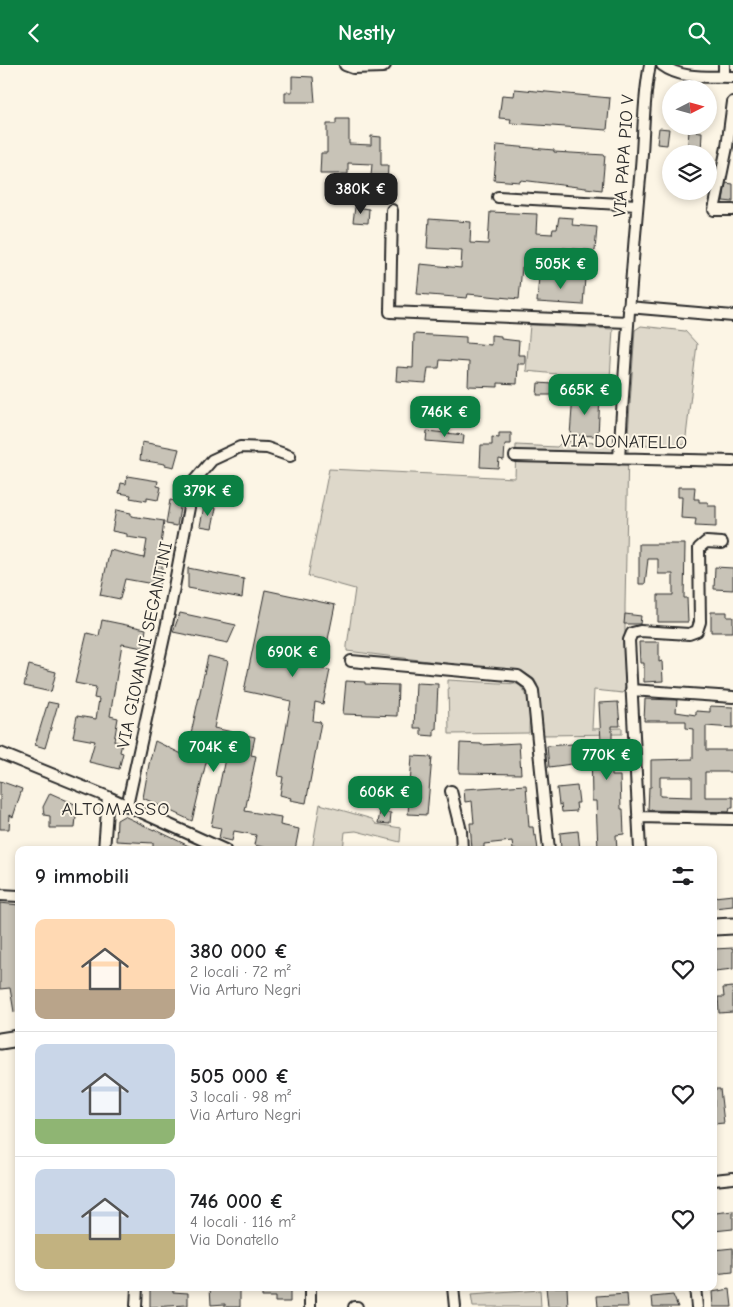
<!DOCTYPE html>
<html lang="it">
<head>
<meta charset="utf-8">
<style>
	body { margin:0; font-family:"Comic Neue",sans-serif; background:#f6f6f6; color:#202124; height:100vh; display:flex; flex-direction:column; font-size:19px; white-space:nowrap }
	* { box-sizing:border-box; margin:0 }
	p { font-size:16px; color:#757577 }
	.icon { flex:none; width:28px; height:28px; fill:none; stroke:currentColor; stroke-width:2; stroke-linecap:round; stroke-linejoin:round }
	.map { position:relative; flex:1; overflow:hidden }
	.sheet { position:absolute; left:15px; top:781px; width:702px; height:445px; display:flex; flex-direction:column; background:#fff; border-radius:10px; box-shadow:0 2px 8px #0003 }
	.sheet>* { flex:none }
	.needle { width:32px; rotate:84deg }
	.buttons { position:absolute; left:662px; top:15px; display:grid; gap:10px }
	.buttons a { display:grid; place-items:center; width:55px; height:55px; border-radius:50%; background:#fff; box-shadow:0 2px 8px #0003; font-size:25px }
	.price { position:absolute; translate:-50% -42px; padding:0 11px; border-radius:10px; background:#0b8043; color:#fff; font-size:16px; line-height:32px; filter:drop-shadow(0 1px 2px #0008) }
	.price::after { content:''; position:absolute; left:50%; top:30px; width:15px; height:11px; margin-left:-8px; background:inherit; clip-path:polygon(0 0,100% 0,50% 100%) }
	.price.active { background:#222; color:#fff }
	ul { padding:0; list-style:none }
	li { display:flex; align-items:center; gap:15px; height:125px; padding:0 20px }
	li+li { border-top:1px solid #e0e0e0 }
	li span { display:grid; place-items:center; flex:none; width:140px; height:100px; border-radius:10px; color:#555 }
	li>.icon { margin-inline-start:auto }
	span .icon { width:60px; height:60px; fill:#fffc; stroke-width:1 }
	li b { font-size:21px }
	h2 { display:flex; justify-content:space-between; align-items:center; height:60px; padding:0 20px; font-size:21px }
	header { display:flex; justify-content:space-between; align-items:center; height:65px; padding:0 20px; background:#0b8043; color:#fff; font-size:22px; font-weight:600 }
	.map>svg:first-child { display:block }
	.green { fill:#ded8ca; stroke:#84827a }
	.building { fill:#c8c3b7; stroke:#2b2b2b; fill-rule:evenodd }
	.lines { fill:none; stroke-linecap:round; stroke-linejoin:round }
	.street-casing { stroke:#2b2b2b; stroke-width:14 }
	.secondary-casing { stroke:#2b2b2b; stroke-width:19 }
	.street { stroke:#fcf5e5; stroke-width:10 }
	.secondary { stroke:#fcf5e5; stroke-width:15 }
	.labels { text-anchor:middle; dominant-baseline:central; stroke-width:4; stroke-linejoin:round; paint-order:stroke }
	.street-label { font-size:18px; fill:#2b2b2b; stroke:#fcf5e5 }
	.neighbourhood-label { font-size:19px; letter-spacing:1px; fill:#2b2b2b; stroke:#fcf5e5 }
</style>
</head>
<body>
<header><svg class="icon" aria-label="back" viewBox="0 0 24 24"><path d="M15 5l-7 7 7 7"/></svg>Nestly<svg class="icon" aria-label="search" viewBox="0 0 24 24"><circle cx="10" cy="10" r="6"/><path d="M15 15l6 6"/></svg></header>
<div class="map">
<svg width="733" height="1242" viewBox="0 0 733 1242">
	<rect width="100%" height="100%" fill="#fcf5e5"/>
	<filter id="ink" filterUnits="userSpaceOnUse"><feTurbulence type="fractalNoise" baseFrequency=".02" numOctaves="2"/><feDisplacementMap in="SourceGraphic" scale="10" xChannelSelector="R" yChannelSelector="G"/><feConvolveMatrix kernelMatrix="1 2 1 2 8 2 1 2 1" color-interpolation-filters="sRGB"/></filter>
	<g filter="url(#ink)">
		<path class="green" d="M530 260 613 264 610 314 526 306Z
			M641 261 685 266 697 279 685 380H630L628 383 625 541V624L623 628 594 625 592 664 622 663V669L543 670 537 619 534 614 525 608 347 586V581L355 524 308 511 329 404 515 413 516 380 557 382 563 376 624 379 628 370 635 265Z
			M448 615 517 619C533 629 529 651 529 668L449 669Z
			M320 739 372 754 376 759 401 763 400 777 356 766 345 767 343 785H312Z
			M540 1225 541 1242H473L471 1230Z"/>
		<path class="building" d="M292 11 313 12 315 37H285V27H292Z
			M515 24 610 33 607 65 510 58 511 54 499 53 502 30 514 31Z
			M336 54H349V79L371 80V71L381 72V100H388L387 124 370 123 372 99 348 98V109H320L321 88H327V59H336Z
			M659 63 669 64 667 80 657 79Z
			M689 66 702 67 701 89H687Z
			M497 80 554 85V87L605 90 602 125 521 115 520 117 494 115Z
			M726 118 733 119V137L723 136Z
			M355 142 369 144 368 158 353 157Z
			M490 147 537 149 536 168 552 169 553 164H557L559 152 573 153 572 160 597 162 595 186 563 183V186L551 185 550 192H546L545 203 522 202 519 234 468 229 467 233 417 229 420 199 461 203 462 185 427 183 429 154 471 157 470 178 488 179Z
			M539 211 585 213 583 240 537 237Z
			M414 269 466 272V278L491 280V270L501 271V274L519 276 518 290H525V299H518L517 319 498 318V322L468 321 469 297 440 295 439 303H428L426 318 396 316 397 302 413 303Z
			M538 318 553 319 552 330H537Z
			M573 330 600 331 598 371 570 370Z
			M427 366 464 370 463 379 426 376Z
			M499 368H511V379H505L504 395 499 394 498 403 480 402 481 380H492V372L499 373Z
			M142 377 179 384 174 402 165 400V399L140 395Z
			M127 411 158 416 157 421 161 422 158 435 147 433V436L130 433 131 430 119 428 121 418 126 419Z
			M678 422H695L694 434H699V437H708V441H716V462L695 461 696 454 681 453 682 432H678Z
			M170 435 181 437 177 461 166 459Z
			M204 441 216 443 212 463 200 461Z
			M116 445 131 448V451L164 456 159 495 163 496 159 520 125 514 120 534 100 530 110 485 144 493 147 475 127 472V469L112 466Z
			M639 479H685L684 533H687L688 557H658V530H673V509H658V494H648L645 519H639Z
			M715 502 733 503V525L714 524Z
			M188 503 244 514 242 533 188 523Z
			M265 525 335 540 322 604 330 605 323 639 315 637 313 656 321 657 306 738 290 735 291 733 280 730 283 712 278 711 291 636 244 626Z
			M711 547H727V552H733V567H711Z
			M180 548 236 560 228 578 173 567Z
			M625 549 641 551 640 559H624Z
			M102 555 146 564 143 583 122 579 110 651 118 653 114 676 122 678 120 687 123 688 119 704 89 697 95 676 73 672 77 651 96 654 99 634 94 633 96 622 75 618 87 568 99 571Z
			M639 577H659V597L662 596 663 616 644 617V598H640Z
			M208 591 228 596 214 663 255 672 251 690 256 691 245 746 281 752 280 760 299 764 295 785H277L254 780 256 770 234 766 232 776 219 773 221 763 211 761 227 684 210 681 192 756 143 733 149 699 155 676 186 691Z
			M29 600 56 607 51 627 24 621Z
			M346 616 365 617V619L398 620 397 651 343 649Z
			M416 618 438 619 436 664H434V671L421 670V663H414Z
			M645 634 677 635 676 647 696 650V646L710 647V641L733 642V663L706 661V685H733V707H705V732H733V743H730L729 747 648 745 649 722H651V695L693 694V664L686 663V656H644ZM660 712H692V732L660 731Z
			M48 637 58 639 45 683 35 680Z
			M618 637 620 661H612V711H620L621 744H623L624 769 616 770 617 785H598L596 736H592L591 677H601L599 638Z
			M460 678 481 679V680L519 678 521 709 459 708Z
			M572 679V699L549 702 547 681Z
			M412 691 432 692 427 750 408 749Z
			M0 716 22 724 13 752 10 750 9 764H0Z
			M385 716H395L394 729H385Z
			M526 720 529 762H533L534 771 536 770 538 785H513L512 776 484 779V783L472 784 470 758H474L472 736 465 737 464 724Z
			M577 721 579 738H576L577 746 562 747 561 739 559 740 557 723Z
			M50 728 77 740 75 763H50V751L44 750 43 742Z
			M380 747 391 748 390 759 378 758Z
			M124 751 154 765V764L197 785H153V778L116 776 117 755Z
			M578 766 580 785H561L560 768Z
			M733 830V841L714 843V832Z
			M0 838 19 840V946L14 947 10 923 0 924Z
			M733 883V904L715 906 714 884Z
			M733 922V947L719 948 718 932H724L723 923Z
			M714 1024H720L724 1058 714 1059Z
			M733 1146V1164L714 1166 715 1148Z
			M733 1183V1207L714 1209V1185Z
			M150 1222H173V1227L188 1228V1240L150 1242Z
			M210 1222H240V1242H225V1239L211 1240Z
			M262 1222H290V1237H275V1232H262Z
			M546 1222H567L568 1242H548Z
			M730 1224 732 1242H713L712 1227Z
			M627 1229 628 1242H598L597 1231Z
			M673 1230 678 1242H653L652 1232Z"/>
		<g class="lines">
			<defs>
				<path id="street" d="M345 0 353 3 383 2 385 0
					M662 0C682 15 709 11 733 12
					M724 0V12
					M733 37 727 82 714 145H733
					M498 132 637 140
					M392 145 390 247 628 257
					M628 242 733 251
					M515 391 733 396
					M619 394C625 297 632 199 641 102 644 68 643 33 650 0
					M351 596 518 611 529 619 533 626 549 785
					M631 625 733 632
					M0 688 108 732 225 785
					M451 726 461 766 462 785
					M127 741 168 554 194 416 212 395 240 382 267 383 290 391
					M638 752 733 754
					M104 785 108 732
					M640 785 629 575 632 568 640 566 689 569 697 566 700 557 699 483 706 477 722 478
					M0 830 19 831
					M714 1115 733 1113
					M453 1222 455 1242
					M695 1222 697 1242
					M136 1242 137 1222
					M310 1242V1222
					M354 1242H357"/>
				<path id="secondary" d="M714 862 733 861
					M0 976 19 973"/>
			</defs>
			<use href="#street" class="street-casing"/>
			<use href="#secondary" class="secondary-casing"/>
			<use href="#street" class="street"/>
			<use href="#secondary" class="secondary"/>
		</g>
	</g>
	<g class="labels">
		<g class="street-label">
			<text transform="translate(624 91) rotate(-86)">VIA PAPA PIO V</text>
			<text transform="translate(624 377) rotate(1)">VIA DONATELLO</text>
			<text transform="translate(145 580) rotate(-78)">VIA GIOVANNI SEGANTINI</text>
		</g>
		<g class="neighbourhood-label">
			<text x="116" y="744">ALTOMASSO</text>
		</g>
	</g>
</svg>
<div class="buttons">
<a><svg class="needle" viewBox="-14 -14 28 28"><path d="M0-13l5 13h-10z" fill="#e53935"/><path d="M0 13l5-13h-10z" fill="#757577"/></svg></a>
<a><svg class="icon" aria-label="layers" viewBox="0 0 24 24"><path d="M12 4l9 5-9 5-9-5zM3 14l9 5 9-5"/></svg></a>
</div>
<b class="price active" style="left:361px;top:150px">380K €</b>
<b class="price" style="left:561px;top:225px">505K €</b>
<b class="price" style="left:585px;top:351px">665K €</b>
<b class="price" style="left:445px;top:373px">746K €</b>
<b class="price" style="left:208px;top:452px">379K €</b>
<b class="price" style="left:293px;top:613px">690K €</b>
<b class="price" style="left:214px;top:708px">704K €</b>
<b class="price" style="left:607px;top:716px">770K €</b>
<b class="price" style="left:385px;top:753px">606K €</b>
<section class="sheet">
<h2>9 immobili<svg class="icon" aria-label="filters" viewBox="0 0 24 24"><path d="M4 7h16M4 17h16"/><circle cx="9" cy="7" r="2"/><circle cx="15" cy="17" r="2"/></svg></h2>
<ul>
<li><span style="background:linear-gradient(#ffd9b3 70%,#b9a48a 0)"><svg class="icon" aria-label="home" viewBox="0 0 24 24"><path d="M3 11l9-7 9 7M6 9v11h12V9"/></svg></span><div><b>380 000 €</b><p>2 locali · 72 m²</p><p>Via Arturo Negri</p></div><svg class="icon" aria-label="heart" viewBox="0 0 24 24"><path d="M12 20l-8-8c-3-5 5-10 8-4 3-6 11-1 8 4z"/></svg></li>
<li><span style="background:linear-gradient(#c9d6e8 75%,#8fb573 0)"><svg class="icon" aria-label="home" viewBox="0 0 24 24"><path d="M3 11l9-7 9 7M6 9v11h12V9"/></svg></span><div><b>505 000 €</b><p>3 locali · 98 m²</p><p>Via Arturo Negri</p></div><svg class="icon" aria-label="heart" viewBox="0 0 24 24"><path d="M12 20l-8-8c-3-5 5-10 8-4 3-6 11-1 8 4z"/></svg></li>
<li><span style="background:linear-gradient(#c9d6e8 65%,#c2b280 0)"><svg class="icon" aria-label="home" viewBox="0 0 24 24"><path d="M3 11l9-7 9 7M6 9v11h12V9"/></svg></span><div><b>746 000 €</b><p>4 locali · 116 m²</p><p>Via Donatello</p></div><svg class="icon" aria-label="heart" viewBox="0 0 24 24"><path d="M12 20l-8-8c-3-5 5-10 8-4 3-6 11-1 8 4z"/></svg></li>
</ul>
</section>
</div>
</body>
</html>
